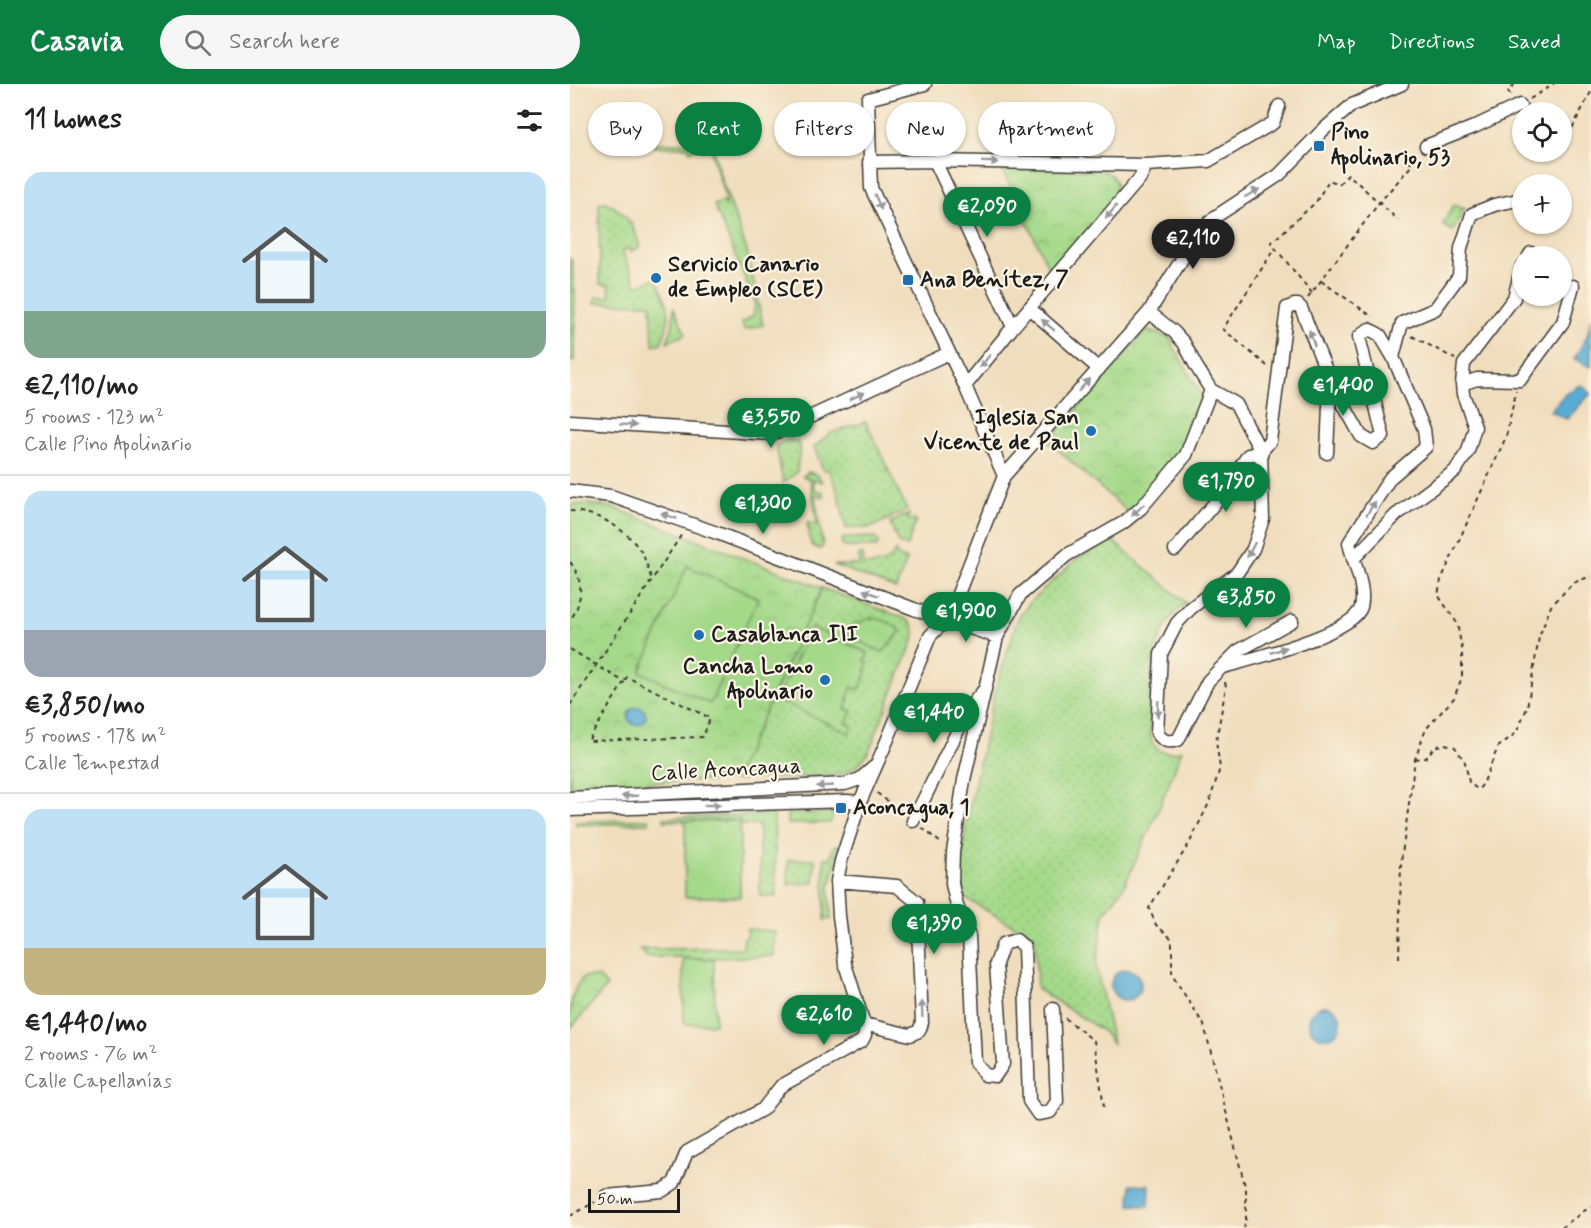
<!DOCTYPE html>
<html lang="en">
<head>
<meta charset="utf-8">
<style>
	body { margin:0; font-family:Mynerve,sans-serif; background:#f6f6f6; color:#222; height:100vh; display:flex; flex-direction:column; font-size:22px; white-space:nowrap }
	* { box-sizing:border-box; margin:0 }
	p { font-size:20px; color:#767676 }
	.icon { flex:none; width:33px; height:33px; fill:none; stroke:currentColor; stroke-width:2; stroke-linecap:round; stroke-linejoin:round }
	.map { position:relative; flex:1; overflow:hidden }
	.details { display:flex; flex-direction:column; background:#fff; width:570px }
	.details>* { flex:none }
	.guide { position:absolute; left:18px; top:18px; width:570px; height:54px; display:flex; gap:12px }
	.buttons { position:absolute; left:942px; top:18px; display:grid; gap:12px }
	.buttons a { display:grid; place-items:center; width:60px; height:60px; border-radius:50%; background:#fff; box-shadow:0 2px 4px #0004; font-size:30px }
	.scale { position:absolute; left:18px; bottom:15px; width:92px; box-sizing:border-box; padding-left:6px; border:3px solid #1c1c1c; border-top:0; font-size:16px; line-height:21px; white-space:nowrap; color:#1c1c1c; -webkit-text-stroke:4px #fcf5e5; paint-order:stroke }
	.price { position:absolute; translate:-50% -51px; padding:0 14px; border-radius:21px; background:#0b8043; color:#fff; font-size:20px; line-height:39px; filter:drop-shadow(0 2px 3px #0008) }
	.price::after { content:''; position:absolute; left:50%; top:36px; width:18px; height:14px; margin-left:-9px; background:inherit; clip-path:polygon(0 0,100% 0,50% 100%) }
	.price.selected { background:#222; color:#fff }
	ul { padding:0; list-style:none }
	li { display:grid; align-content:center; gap:12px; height:318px; padding:0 24px }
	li+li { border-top:2px solid #e0e0e0 }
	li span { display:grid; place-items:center; height:186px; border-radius:18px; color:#555 }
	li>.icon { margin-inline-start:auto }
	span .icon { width:108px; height:108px; fill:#fffc; stroke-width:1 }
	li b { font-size:26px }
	h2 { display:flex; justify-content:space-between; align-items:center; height:72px; padding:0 24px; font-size:26px }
	.tag { padding:0 21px; border-radius:27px; background:#fff; box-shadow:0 2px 4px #0004; font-size:21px; line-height:54px }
	.tag.selected { background:#0b8043; color:#fff }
	header { display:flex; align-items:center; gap:36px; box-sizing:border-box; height:84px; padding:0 30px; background:#0b8043; color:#fff }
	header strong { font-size:28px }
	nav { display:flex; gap:33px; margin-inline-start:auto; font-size:21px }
	.search { width:420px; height:54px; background:#f6f6f6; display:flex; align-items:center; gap:15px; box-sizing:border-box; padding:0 21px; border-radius:33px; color:#767676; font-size:22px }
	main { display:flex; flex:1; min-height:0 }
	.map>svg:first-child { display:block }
	.grass { fill:url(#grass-dots); stroke:#607a53; stroke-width:1.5 }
	.park { fill:url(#park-crowns); stroke:#607a53; stroke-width:1.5 }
	.pitch { fill:#a5d98a; stroke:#607a53; stroke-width:1.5 }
	.water { fill:#58acd4; stroke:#3a6478; stroke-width:1.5 }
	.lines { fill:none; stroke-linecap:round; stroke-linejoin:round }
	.street-casing { stroke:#3c3934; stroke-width:15 }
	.path { stroke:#3c3934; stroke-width:2; stroke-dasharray:4.5 4.5; stroke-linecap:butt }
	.street { stroke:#fff; stroke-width:12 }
	.oneway { fill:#999 }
	.poi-dot { fill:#1f6fb2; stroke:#fcf5e5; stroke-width:2 }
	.labels { text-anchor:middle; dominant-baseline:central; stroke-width:4.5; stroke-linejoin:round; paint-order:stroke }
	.poi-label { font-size:22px; font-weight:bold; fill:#1c1c1c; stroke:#fcf5e5; text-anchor:start }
	.street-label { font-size:22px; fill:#1c1c1c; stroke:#fcf5e5 }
</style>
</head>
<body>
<header>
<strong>Casavia</strong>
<div class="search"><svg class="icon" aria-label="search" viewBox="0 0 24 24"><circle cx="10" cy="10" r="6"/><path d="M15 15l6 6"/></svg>Search here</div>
<nav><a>Map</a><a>Directions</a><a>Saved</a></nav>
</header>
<main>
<section class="details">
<h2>11 homes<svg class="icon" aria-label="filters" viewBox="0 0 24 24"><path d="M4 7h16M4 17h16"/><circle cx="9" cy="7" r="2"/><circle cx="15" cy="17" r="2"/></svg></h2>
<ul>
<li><span style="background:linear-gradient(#bfe0f5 75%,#7fa58c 0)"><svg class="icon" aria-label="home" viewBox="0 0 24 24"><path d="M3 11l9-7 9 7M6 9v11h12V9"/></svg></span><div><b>€2,110/mo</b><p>5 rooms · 123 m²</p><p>Calle Pino Apolinario</p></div></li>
<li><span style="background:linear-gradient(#bfe0f5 75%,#9aa5b1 0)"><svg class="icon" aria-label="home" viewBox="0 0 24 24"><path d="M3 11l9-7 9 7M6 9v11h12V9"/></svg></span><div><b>€3,850/mo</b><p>5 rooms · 178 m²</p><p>Calle Tempestad</p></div></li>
<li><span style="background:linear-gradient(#bfe0f5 75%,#c2b280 0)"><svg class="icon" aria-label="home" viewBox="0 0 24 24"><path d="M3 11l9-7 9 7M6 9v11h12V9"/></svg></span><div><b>€1,440/mo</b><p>2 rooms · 76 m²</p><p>Calle Capellanías</p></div></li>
</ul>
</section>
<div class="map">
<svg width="1021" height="1144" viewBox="0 0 1021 1144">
	<defs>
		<pattern id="grass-dots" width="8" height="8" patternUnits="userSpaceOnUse" patternTransform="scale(1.5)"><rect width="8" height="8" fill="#a5d98a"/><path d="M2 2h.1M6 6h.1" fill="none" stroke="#8dba76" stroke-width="1.8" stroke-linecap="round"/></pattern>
		<pattern id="park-crowns" width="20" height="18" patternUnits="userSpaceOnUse" patternTransform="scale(1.5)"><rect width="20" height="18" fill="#a5d98a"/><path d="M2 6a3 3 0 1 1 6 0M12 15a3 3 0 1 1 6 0" fill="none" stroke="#8dba76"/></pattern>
	</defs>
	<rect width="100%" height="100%" fill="#fcf5e5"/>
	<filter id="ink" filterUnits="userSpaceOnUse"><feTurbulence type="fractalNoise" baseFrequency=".0167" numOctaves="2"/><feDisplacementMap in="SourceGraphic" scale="12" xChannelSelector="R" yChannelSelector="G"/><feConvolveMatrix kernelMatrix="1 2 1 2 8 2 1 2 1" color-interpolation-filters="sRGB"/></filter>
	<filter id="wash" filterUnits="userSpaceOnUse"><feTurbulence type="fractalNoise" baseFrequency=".008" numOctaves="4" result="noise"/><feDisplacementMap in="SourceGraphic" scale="24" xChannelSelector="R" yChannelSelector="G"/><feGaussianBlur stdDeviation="1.35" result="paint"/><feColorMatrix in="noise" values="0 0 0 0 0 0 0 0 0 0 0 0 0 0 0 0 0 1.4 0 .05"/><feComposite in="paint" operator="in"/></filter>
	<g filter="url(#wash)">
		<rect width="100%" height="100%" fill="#f0ddbd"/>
		<path class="grass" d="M87 59H142L151 94 177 167 193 241 174 246 172 239 184 231 185 218 144 121 153 117 155 121 156 116 140 64 135 66 130 63 120 67 118 63H85L83 61Z
			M35 118C57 128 64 141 70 163L61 167 59 164 52 167 67 202 86 194C99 221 104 231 91 259L83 261 81 220 25 219 26 213H40L39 201 30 200 29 121 30 119Z
			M0 174 2 177 5 210 4 277H0Z
			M104 224 116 250 97 258 102 244Z
			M296 338 337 426 300 444H276L268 408 259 386H253L244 363 261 349Z
			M220 355 222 358 227 356 230 364 227 386 226 389 213 399 206 361Z
			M238 388 248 391 252 398 243 395 244 406 253 408 254 413 245 411 253 462 250 465 241 461 237 438 247 441 240 395 233 392Z
			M339 430 337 435 346 437 337 462 328 459 320 439Z
			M304 453 309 459 306 463H276L272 461V456L276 454Z
			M543 457 616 519C576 552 581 600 580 646 581 668 594 672 612 666L588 727 554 802 534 830 526 882 543 960 533 947 467 905 465 854 395 814 391 797 395 744 425 607 448 534 462 516 508 474Z
			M326 466V471L337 476 326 505 264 481H289V471H293V481C309 481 318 481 326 466Z
			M252 504 334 534C343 539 345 542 345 552L299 667C290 683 278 689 260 692L0 702V692L168 686Z
			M264 728 260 739 217 740V730Z
			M204 730 206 812H190L189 741H170L169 736 94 737V734Z
			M79 735V739L6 741V738Z
			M271 761 259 805 261 835 255 836 254 774H260L264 762Z
			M245 775 244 799 218 800V776Z
			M177 845 203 847 205 849 204 872 113 875 112 873H77L69 865 173 864 174 854 177 853Z"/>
		<path class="park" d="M432 85 530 86C546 90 550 102 544 116L481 189Z
			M884 121 895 125 883 147 872 141Z
			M576 246 599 254 631 311V322L606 377 559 429 478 357Z
			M19 420 44 424 252 504 164 695 0 702V421Z
			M299 534C313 534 320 539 331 547L313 568 277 552 282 542Z
			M14 893H29L37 902 0 945C0 927 0 905 14 893Z"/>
		<path class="pitch" d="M117 482 188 514 140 620 70 588Z
			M241 543 298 569 295 577 298 579 295 586 297 588 289 606 282 603 277 615 279 616 275 625 282 627 276 639 282 641 279 649 207 616Z
			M115 737H170V813H115Z
			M113 875H144L145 940H114Z"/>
		<path class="water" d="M1021 235V283L1004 275 1017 252Z
			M1011 301 1021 309 997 335 980 327 995 310Z
			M58 632a9 9 0 1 1 18 0a9 9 0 1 1-18 0Z
			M541 901a15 15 0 1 1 30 0a15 15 0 1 1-30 0Z
			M739 938a16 16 0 1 1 32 0a16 16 0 1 1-32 0Z
			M561 1100 580 1101 579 1122 560 1121Z"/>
	</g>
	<g filter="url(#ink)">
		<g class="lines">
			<defs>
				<path id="street" d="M355 0 298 15 301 104 395 302 434 392
					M856 62 904 43 950 21
					M365 77 443 243
					M299 78 365 77 576 81 638 77 703 39 709 22
					M983 100H984
					M959 172 961 169
					M459 224 529 285
					M579 228 604 248 614 259 626 282 641 306 666 320 691 368 693 435 683 465 667 489 621 524 607 539 591 570 587 649C593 657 597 659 608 656L638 597 668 567 722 537
					M823 273 832 239 865 225 889 192 891 164 902 130 924 121 952 115
					M892 300 894 280 944 214 952 182
					M395 302 443 243 570 94 576 81
					M0 337 203 350 379 269
					M757 369 760 298
					M0 407 41 412 147 449 344 525 427 553
					M605 466 654 408 678 371 691 368
					M783 475 826 431 885 387 898 367 905 343 893 310 892 300 907 295 950 296 993 238 1003 202
					M653 583C679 576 784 549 791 523 796 503 783 478 779 459L820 394 856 363 854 345 823 273 810 251 799 245 789 253 813 352 803 359 791 352 760 296 731 224 728 221H724L717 224 700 357 691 368
					M0 714 275 700 290 695 304 683
					M0 726 277 717 290 718
					M343 737 399 624 414 606
					M267 797 327 802 347 818 352 939 349 947 340 951 294 940
					M483 925 487 1017 480 1028 468 1030 459 1017 454 863 446 856 433 860 426 880 433 980 425 992 415 991 405 978 399 852 387 822 382 800 383 768 394 696 427 553 450 511 497 471 553 439 571 424 616 371 641 306
					M36 1112 92 1107 104 1099 117 1068 193 1025 211 1002 292 957 295 951 294 940 275 880 269 832 267 797 271 777 290 718 317 657 360 552 375 537 384 520 434 392 579 228 627 151 645 133 709 91 752 47 782 21 832 0"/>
			</defs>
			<use href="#street" class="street-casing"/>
			<path class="path" d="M940 11 938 7 945 0
				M960 15 984 0
				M998 52 1021 8
				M751 197 803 233
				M742 209 701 159 746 118 759 96 769 100 778 90 828 136
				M738 214 809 119 842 81 840 79 847 71
				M842 252 885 275
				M697 282 653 245 705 164
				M0 427C28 428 57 445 72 469 76 477 79 488 82 496
				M0 478C14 495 13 519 0 536
				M0 565 54 598 18 657 133 653 140 634 57 593 54 598
				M655 598 656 603 646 657 650 684 639 719 620 758 579 824 586 841 602 855V891L634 941 676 1106V1137L674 1144
				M0 621 112 450
				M845 675 856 674 864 663 875 660 885 663 895 678 899 698 908 706 913 700 928 663 946 649 957 624 969 553 981 522 1003 499 1021 492
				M307 709 333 729
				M352 744 371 759
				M361 829 384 847
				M829 874 831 778 845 675 856 645 884 614 892 593V565L887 539 868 511 871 496 936 353 946 307
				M495 934 524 957 534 1023
				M0 1132 25 1118
				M991 1144 1021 1122"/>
			<use href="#street" class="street"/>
		</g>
		<defs><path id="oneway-solid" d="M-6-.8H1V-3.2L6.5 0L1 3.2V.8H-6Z" transform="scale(1.5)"/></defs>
		<g class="oneway">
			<use href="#oneway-solid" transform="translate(420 78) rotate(1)"/>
			<use href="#oneway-solid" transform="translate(682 109) rotate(-30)"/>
			<use href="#oneway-solid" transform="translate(308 118) rotate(66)"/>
			<use href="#oneway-solid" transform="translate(541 128) rotate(130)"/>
			<use href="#oneway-solid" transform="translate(478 241) rotate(-139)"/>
			<use href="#oneway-solid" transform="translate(742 254) rotate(-109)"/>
			<use href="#oneway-solid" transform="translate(415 277) rotate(129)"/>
			<use href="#oneway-solid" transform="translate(514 301) rotate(-48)"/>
			<use href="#oneway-solid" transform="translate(287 312) rotate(-25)"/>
			<use href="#oneway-solid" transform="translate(58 341) rotate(4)"/>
			<use href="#oneway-solid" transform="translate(801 424) rotate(-58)"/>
			<use href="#oneway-solid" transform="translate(568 426) rotate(136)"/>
			<use href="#oneway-solid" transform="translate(99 432) rotate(-161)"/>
			<use href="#oneway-solid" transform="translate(681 466) rotate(118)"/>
			<use href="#oneway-solid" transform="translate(301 509) rotate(-159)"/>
			<use href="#oneway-solid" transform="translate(709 566) rotate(-19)"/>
			<use href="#oneway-solid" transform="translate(588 625) rotate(92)"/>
			<use href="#oneway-solid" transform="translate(255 702) rotate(177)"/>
			<use href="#oneway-solid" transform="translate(60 712) rotate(178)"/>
			<use href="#oneway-solid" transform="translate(142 721) rotate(-1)"/>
			<use href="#oneway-solid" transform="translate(352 925) rotate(-93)"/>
		</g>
	</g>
	<g class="poi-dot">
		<rect x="743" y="56" width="12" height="12" rx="3"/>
		<circle cx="86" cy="194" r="6"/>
		<rect x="332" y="190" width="12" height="12" rx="3"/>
		<circle cx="521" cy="347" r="6"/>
		<circle cx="129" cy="551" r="6"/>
		<circle cx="255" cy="596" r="6"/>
		<rect x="265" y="718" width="12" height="12" rx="3"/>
	</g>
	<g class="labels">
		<g class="poi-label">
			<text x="761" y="49">Pino<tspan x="761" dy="25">Apolinario, 53</tspan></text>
			<text x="98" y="181">Servicio Canario<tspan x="98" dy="25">de Empleo (SCE)</tspan></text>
			<text x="350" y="196">Ana Benítez, 7</text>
			<text x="509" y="334" text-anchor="end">Iglesia San<tspan x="509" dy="25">Vicente de Paul</tspan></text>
			<text x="141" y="551">Casablanca III</text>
			<text x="243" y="583" text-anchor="end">Cancha Lomo<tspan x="243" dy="25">Apolinario</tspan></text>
			<text x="283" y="724">Aconcagua, 1</text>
		</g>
		<g class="street-label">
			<text transform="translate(156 686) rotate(-3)">Calle Aconcagua</text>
		</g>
	</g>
</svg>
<div class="buttons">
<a><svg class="icon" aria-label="locate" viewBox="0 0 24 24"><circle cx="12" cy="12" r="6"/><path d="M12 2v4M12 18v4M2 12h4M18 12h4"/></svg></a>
<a>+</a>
<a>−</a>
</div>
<div class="scale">50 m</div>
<b class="price" style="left:417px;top:154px">€2,090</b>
<b class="price selected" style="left:623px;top:186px">€2,110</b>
<b class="price" style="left:773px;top:333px">€1,400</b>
<b class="price" style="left:201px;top:365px">€3,550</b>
<b class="price" style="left:656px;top:429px">€1,790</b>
<b class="price" style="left:193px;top:451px">€1,300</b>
<b class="price" style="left:676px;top:545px">€3,850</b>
<b class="price" style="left:396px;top:559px">€1,900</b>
<b class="price" style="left:364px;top:660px">€1,440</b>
<b class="price" style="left:364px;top:871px">€1,390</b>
<b class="price" style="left:254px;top:962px">€2,610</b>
<div class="guide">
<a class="tag">Buy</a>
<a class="tag selected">Rent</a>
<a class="tag">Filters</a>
<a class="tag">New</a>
<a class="tag">Apartment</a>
</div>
</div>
</main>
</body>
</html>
